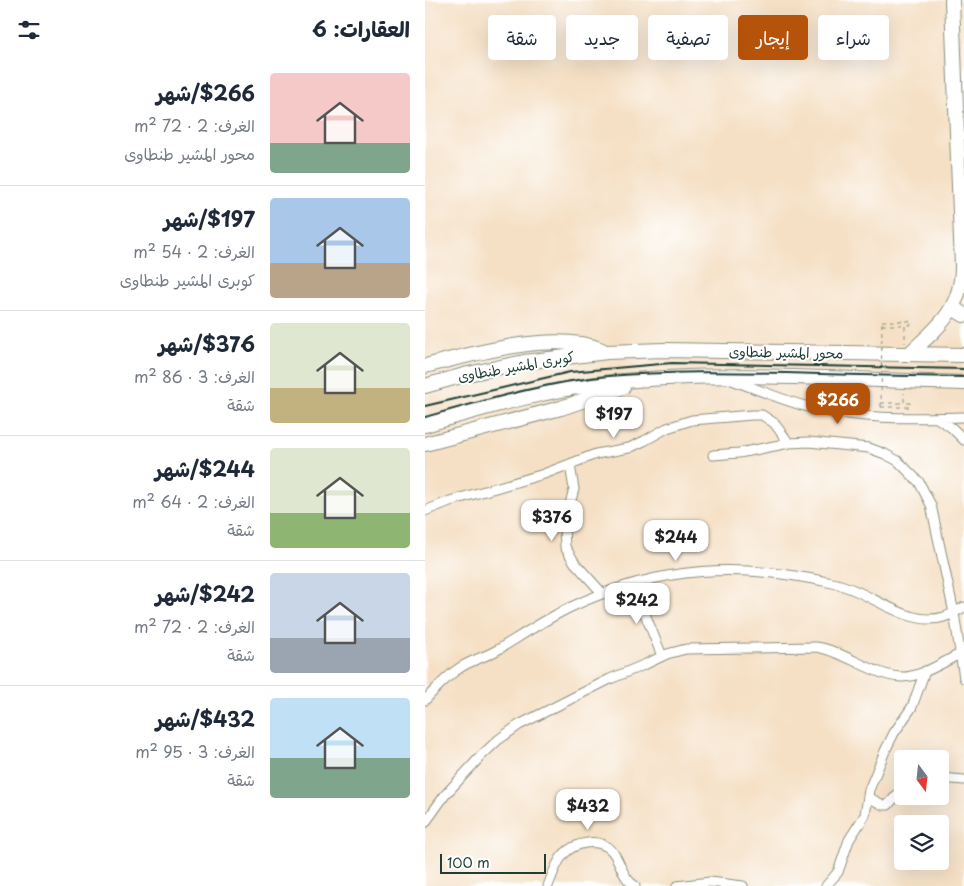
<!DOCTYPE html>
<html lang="ar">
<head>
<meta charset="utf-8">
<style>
	body { margin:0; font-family:"Playpen Sans","Playpen Sans Arabic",sans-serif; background:#f6f6f7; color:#1f2937; direction:rtl; height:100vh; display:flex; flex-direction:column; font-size:19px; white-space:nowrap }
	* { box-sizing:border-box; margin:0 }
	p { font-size:16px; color:#747a83 }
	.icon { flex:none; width:28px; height:28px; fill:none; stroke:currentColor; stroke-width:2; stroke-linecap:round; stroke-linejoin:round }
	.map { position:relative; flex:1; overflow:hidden; direction:ltr }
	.panel { display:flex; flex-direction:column; background:#fff; width:425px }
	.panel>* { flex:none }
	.banner { position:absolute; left:15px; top:15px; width:449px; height:45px; direction:rtl; display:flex; gap:10px }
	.needle { width:32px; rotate:165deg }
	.controls { position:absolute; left:469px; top:750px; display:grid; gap:10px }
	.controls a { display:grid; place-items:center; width:55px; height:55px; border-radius:5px; background:#fff; box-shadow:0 5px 20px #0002; font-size:25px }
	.scale { position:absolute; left:15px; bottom:12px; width:106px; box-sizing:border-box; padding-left:5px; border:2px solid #1f3d34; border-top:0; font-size:14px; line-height:18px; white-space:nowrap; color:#1f3d34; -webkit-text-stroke:4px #fff; paint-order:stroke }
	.price { position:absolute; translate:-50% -42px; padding:0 11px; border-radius:10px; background:#fff; color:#222; font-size:16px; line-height:32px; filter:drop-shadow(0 1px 2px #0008) }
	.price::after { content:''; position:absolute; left:50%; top:30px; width:15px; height:11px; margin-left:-8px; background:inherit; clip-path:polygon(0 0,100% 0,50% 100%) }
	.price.active { background:#b45309; color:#fff }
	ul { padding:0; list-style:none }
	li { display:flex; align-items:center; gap:15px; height:125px; padding:0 15px }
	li+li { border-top:1px solid #e0e1e3 }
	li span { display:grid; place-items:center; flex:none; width:140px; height:100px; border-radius:5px; color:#555 }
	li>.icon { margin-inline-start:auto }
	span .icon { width:60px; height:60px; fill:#fffc; stroke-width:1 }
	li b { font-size:21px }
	h2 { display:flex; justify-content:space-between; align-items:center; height:60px; padding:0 15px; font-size:21px }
	.pill { padding:0 18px; border-radius:5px; background:#fff; box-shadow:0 5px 20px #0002; font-size:18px; line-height:45px }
	.pill.active { background:#b45309; color:#fff }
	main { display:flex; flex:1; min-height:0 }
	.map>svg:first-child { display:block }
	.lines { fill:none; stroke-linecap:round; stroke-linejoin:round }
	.minor-casing { stroke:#8a8e7c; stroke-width:11 }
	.highway-casing { stroke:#8a8e7c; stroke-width:16 }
	.path { stroke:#8a8e7c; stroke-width:1; stroke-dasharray:4 4; stroke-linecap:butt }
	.minor { stroke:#fff; stroke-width:9 }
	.highway { stroke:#fff; stroke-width:14 }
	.rail { stroke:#1f3d34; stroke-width:2 }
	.path-bridge { stroke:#8a8e7c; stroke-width:1; stroke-dasharray:4 4; stroke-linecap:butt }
	.labels { text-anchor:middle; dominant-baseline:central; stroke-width:4; stroke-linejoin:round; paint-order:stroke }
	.street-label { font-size:14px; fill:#1f3d34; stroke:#fff }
</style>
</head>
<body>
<main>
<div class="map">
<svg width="539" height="886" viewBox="0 0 539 886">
	<rect width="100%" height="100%" fill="#fff"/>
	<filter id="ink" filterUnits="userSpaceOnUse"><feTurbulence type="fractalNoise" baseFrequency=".02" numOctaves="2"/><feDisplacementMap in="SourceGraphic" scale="10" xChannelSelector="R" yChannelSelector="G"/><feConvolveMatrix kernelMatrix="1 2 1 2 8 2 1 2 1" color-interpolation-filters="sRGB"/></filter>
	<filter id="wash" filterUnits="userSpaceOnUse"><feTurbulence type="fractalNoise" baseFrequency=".0096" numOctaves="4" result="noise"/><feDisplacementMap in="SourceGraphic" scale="20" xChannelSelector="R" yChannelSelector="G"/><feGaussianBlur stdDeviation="1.12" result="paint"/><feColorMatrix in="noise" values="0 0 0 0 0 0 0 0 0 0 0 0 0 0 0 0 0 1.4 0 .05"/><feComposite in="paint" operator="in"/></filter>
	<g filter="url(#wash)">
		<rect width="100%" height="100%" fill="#f5e0c5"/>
	</g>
	<g filter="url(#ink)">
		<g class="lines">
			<defs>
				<path id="minor" d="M304 379C332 389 359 401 387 408 436 420 489 418 539 417
					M512 418 527 428 539 440
					M288 455 314 453 364 443 384 442 444 448 460 454 473 461 494 482 506 505 529 613 539 678
					M145 465 149 489 139 526 140 547 150 563 178 594
					M0 511 25 501 119 474 171 454 204 448 219 441 242 428 267 420 327 415H337L349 423 364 443
					M208 584 237 656
					M0 700C10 690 21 677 33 669 46 660 61 657 74 649 97 635 121 619 146 607 235 565 317 562 412 584 446 592 483 628 519 617 526 615 532 611 539 607
					M515 778 539 780
					M443 797 458 805H463L478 788
					M0 823 20 795 56 756 73 740 94 725 185 679 221 664 242 654 261 649 391 647C422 651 457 683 486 676 503 673 520 661 535 654
					M123 886C127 876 131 863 138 855 150 842 174 837 187 851 196 862 197 878 210 886
					M252 886 285 882 318 886
					M401 886 413 872 424 840 440 815 444 790 460 751 469 733 487 707 500 671"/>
				<path id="highway" d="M528 308 539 315
					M485 353C514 327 537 308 537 266L527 0
					M0 366C48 354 130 330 177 350
					M0 386 43 374 99 362 182 352 238 350 539 355
					M0 425C62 407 123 389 188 382 305 370 422 380 539 383
					M0 444 136 408 198 387"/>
			</defs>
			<use href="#minor" class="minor-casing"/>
			<use href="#highway" class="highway-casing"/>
			<path class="path" d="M457 321H486V325H480V343
				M457 325H479
				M456 403H478
				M456 407H485V403H479V393"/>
			<use href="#minor" class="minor"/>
			<use href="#highway" class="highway"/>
			<path class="rail" d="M0 406 145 372 247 363 539 369
				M0 417C61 400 122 382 184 376 243 371 302 372 362 373 421 375 480 376 539 377"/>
			<path class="path-bridge" d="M456 407 457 321"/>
		</g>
	</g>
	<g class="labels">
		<g class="street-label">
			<text transform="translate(361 352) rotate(1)">محور المشير طنطاوى</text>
			<text transform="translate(91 366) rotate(-10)">كوبرى المشير طنطاوى</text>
		</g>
	</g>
</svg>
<div class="controls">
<a><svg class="needle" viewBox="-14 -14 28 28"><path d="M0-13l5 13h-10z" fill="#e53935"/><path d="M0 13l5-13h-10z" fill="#747a83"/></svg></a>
<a><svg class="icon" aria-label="layers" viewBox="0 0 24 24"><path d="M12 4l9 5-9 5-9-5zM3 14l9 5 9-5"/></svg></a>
</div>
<div class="scale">100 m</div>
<b class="price active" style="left:413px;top:425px">$266</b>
<b class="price" style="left:189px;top:439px">$197</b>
<b class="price" style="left:127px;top:542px">$376</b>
<b class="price" style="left:251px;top:562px">$244</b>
<b class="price" style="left:212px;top:625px">$242</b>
<b class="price" style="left:163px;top:831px">$432</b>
<div class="banner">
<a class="pill">شراء</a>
<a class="pill active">إيجار</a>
<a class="pill">تصفية</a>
<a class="pill">جديد</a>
<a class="pill">شقة</a>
</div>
</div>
<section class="panel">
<h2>العقارات: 6<svg class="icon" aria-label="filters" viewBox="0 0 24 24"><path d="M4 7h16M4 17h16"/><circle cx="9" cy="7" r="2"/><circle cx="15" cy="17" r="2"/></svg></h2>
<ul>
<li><span style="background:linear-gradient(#f6c9c9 70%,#7fa58c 0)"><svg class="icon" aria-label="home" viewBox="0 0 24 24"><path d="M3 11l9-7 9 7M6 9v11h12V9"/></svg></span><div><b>$266/شهر</b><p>الغرف: 2 · 72 m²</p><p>محور المشير طنطاوى</p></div></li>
<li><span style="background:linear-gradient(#a9c7e8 65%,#b9a48a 0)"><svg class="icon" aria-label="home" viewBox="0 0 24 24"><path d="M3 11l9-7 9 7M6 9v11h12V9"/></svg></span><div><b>$197/شهر</b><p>الغرف: 2 · 54 m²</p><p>كوبرى المشير طنطاوى</p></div></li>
<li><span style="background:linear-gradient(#dfe7d0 65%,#c2b280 0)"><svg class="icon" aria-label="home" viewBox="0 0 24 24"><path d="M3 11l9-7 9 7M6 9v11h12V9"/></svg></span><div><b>$376/شهر</b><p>الغرف: 3 · 86 m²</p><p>شقة</p></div></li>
<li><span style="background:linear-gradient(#dfe7d0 65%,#8fb573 0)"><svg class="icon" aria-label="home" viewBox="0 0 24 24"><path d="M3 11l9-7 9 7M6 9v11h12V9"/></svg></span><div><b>$244/شهر</b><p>الغرف: 2 · 64 m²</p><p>شقة</p></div></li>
<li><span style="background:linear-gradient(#c9d6e8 65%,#9aa5b1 0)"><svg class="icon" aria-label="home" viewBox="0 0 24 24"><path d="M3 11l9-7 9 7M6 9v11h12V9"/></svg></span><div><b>$242/شهر</b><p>الغرف: 2 · 72 m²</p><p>شقة</p></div></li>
<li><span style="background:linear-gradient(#bfe0f5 60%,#7fa58c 0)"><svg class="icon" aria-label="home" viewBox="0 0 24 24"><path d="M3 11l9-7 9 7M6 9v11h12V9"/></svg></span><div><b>$432/شهر</b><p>الغرف: 3 · 95 m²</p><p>شقة</p></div></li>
</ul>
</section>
</main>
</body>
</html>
